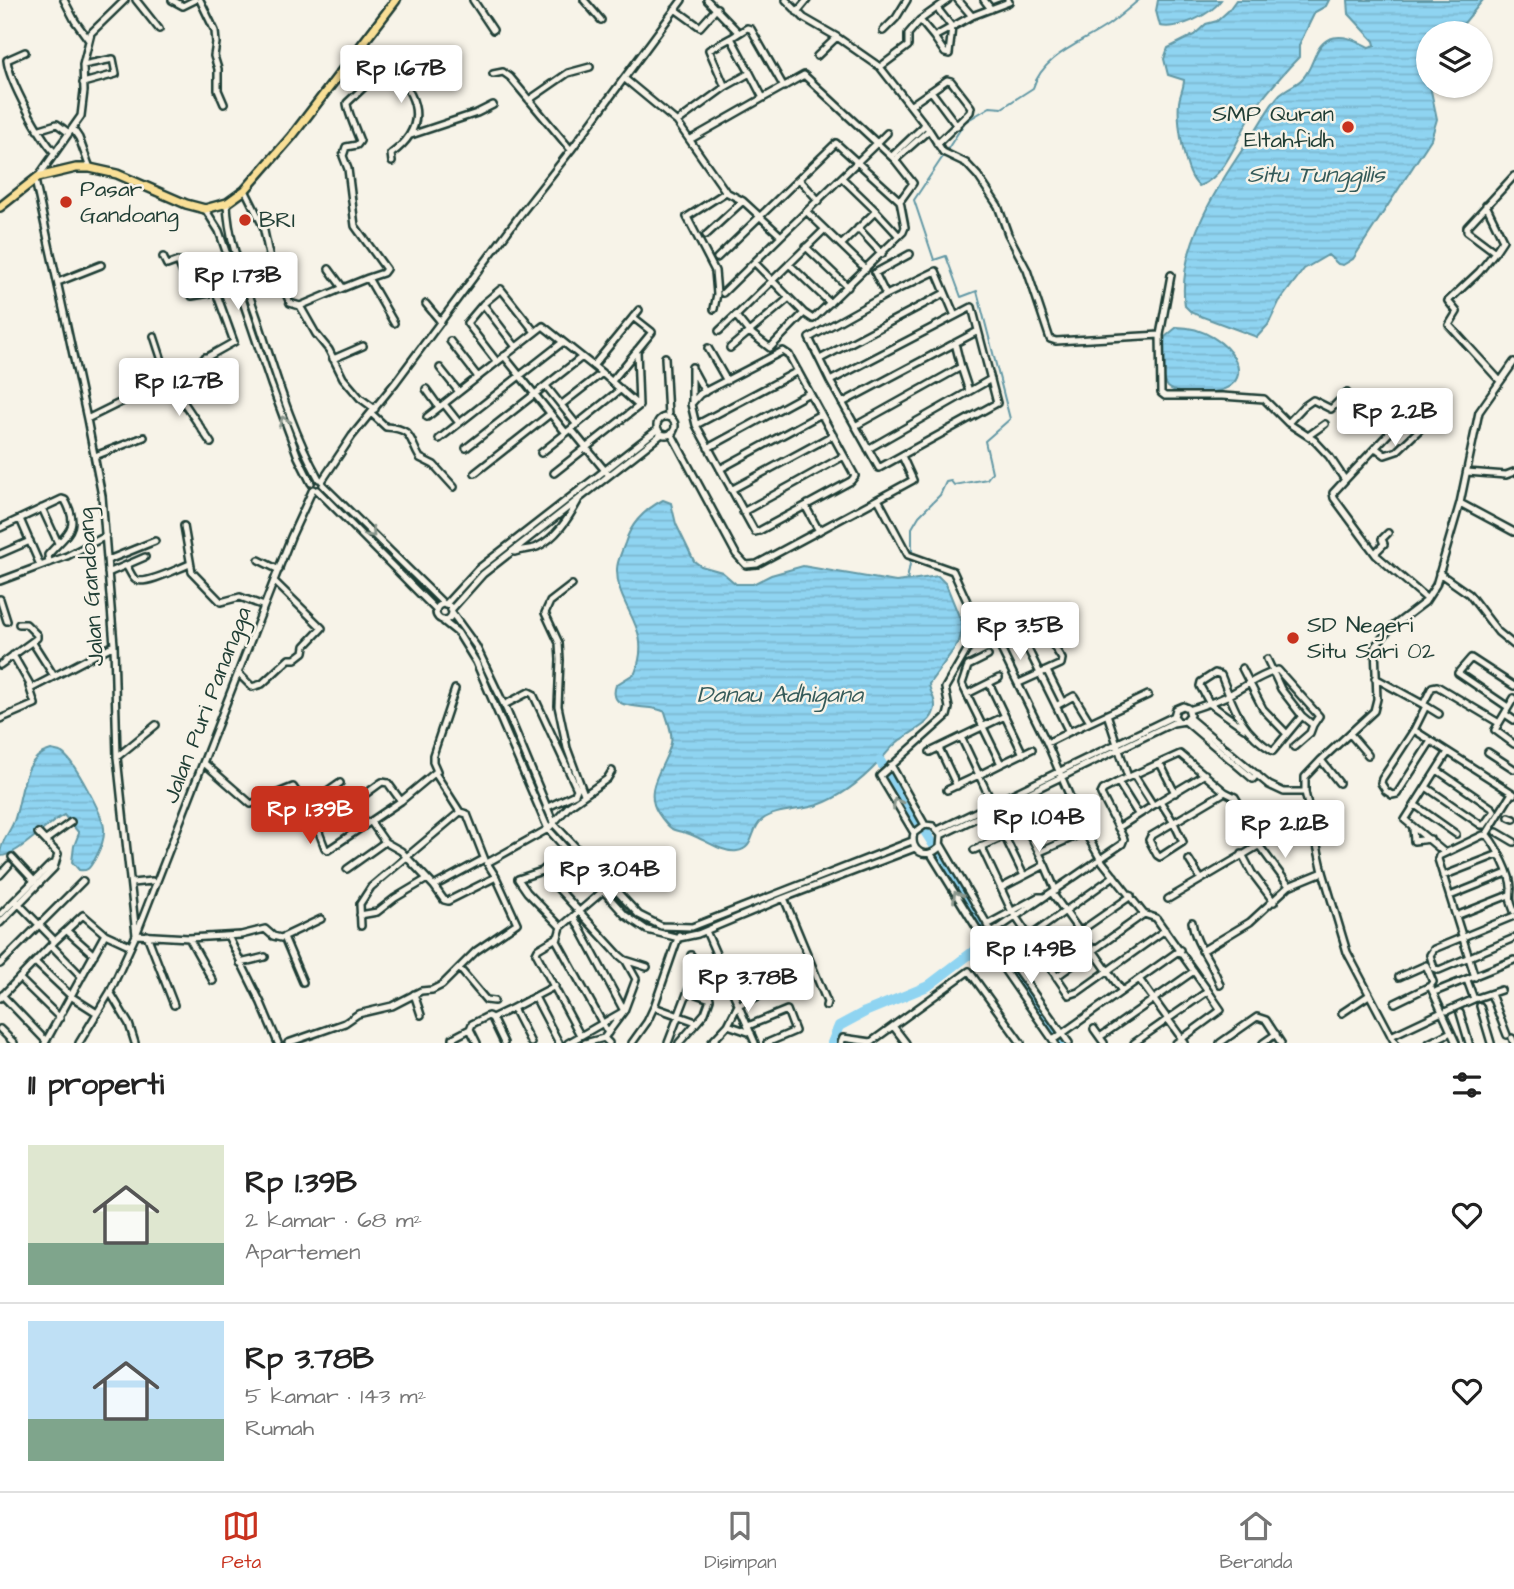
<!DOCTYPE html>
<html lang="id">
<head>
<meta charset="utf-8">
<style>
	body { margin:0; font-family:"Architects Daughter",sans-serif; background:#f2f2f2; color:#222; height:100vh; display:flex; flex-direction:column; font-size:26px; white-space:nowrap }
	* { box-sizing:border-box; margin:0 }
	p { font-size:23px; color:#767676 }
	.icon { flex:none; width:38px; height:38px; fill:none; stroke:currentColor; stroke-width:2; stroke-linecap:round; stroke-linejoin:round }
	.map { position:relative; height:1043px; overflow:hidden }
	.drawer { display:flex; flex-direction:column; background:#fff; flex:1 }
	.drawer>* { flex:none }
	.tools { position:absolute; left:1416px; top:21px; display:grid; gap:14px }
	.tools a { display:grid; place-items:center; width:77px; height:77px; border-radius:50%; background:#fff; box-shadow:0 2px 5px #0004; font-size:35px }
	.price { position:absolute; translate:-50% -60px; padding:0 16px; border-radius:7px; background:#fff; color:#222; font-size:23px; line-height:46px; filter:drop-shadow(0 2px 4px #0008) }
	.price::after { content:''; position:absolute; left:50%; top:42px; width:21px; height:16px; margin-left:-10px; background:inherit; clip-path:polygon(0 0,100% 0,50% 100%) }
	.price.selected { background:#c8321e; color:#fff }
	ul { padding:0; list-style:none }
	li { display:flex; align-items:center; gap:21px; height:175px; padding:0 28px }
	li+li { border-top:2px solid #e0e0e0 }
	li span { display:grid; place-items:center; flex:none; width:196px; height:140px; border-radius:0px; color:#555 }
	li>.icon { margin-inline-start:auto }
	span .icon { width:84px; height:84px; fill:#fffc; stroke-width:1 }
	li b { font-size:30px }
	h2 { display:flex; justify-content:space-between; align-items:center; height:84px; padding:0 28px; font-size:30px }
	.tabs { display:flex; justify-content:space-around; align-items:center; height:98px; border-top:2px solid #e0e0e0; background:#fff; font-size:19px; color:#767676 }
	.tabs a { display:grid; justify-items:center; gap:4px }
	.tabs .selected { color:#c8321e }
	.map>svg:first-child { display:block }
	.water { fill:url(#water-rules); stroke:#6298a5; stroke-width:2 }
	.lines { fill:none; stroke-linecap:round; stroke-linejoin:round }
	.stream { stroke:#6298a5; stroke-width:2 }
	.river { stroke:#8fd4f1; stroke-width:10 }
	.minor-casing { stroke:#1f3d34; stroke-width:10 }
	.major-casing { stroke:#1f3d34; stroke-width:12 }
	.minor { stroke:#f7f3e8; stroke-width:5 }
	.major { stroke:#f9df96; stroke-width:7 }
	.oneway { stroke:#8b988e }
	.poi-dot { fill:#c8321e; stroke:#f7f3e8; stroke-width:2.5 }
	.labels { text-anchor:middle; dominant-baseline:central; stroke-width:5; stroke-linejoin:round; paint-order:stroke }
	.poi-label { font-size:23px; fill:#1f3d34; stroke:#f7f3e8; text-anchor:start }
	.street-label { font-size:23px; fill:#1f3d34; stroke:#f7f3e8 }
	.water-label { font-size:24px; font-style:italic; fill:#355b5a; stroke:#f7f3e8 }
</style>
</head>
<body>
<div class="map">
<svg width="1514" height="1043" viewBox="0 0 1514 1043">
	<defs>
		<pattern id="water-rules" width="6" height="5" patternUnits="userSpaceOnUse" patternTransform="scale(1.75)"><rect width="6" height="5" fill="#8fd4f1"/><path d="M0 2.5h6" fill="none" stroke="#7bb7cf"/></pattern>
	</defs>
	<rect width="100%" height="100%" fill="#f7f3e8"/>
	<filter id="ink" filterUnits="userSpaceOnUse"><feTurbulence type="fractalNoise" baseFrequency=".0143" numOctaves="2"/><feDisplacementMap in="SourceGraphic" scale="14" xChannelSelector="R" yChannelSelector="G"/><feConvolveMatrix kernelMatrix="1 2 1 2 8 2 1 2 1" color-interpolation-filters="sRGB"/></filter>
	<g filter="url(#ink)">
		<path class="water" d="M1158 0H1221C1211 15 1178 30 1160 26L1156 11Z
			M1236 0H1329L1326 6 1315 12 1299 45V57C1283 73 1270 89 1256 107 1240 130 1228 176 1199 186 1184 175 1177 121 1179 102 1180 94 1184 88 1184 80L1168 75 1164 59 1168 48 1194 35 1206 24 1217 21 1228 11Z
			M1348 0H1483L1456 33H1428V86H1430L1437 119 1431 139 1353 259 1343 265 1338 264 1328 255 1304 269 1279 302 1268 325 1257 337 1192 313 1185 306C1176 246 1221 181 1253 134 1262 121 1269 106 1280 94 1287 88 1296 85 1302 79 1314 68 1313 47 1329 39 1343 33 1357 41 1369 47L1375 45 1374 41 1349 14Z
			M1177 327C1230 327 1272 393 1199 393 1188 393 1177 394 1168 387 1159 374 1162 352 1165 337Z
			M663 500 671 503 676 524 694 561 701 566 722 572 736 584H753L771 575 803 566 896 582 938 576 946 584 963 626 959 642 929 684C930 694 939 703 933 714 928 725 910 733 900 740 892 746 885 755 878 763 861 781 841 797 818 805 800 811 776 809 762 820 750 829 755 849 737 851 722 853 705 840 692 835 686 832 678 832 672 829 666 825 662 819 658 813 642 788 666 766 671 743 673 733 668 722 665 712 650 702 606 715 616 685L635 673C654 626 616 610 617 569 617 561 622 551 625 543 631 523 644 510 663 500Z
			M51 750C55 751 59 751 62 753 73 759 103 815 104 828 105 840 100 849 95 859 90 866 89 872 79 870L72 862 74 846 79 833 64 815C44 825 18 856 0 856 0 842 9 834 14 821 23 797 21 757 51 750Z"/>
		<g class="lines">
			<path class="stream" d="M947 150 965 122 990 107 1002 108 1033 88C1043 55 1082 43 1108 25 1119 17 1129 8 1139 0
				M907 580 912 553V528L919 516 940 495 946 482 951 481 954 485 987 479 992 472 985 441 1010 419 977 291 961 297 946 256 934 260 914 200 944 155"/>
			<path class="river" d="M880 761 944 861 987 941 1061 1043
				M832 1043 839 1026 865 1012 928 986 987 941"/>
			<defs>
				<path id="minor" d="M64 0 75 21 88 39
					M136 0 159 29
					M172 0 183 6 195 0
					M200 0 215 31 216 43 214 56 218 69V90L224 104
					M473 0 493 30
					M584 0 601 20
					M786 0 804 18 837 37 880 67 929 130 943 152 966 163 978 176 998 206 1008 234 1027 270 1050 339 1056 341 1160 335
					M958 0 972 16 1009 2 1008 0
					M984 0 991 9
					M675 9 700 27 717 8
					M797 12 807 0
					M920 20 934 37 972 16
					M883 31 896 18 907 0
					M739 33 747 28 751 29 784 87
					M934 37 945 53 949 54 952 27 937 8
					M363 42C399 72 445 115 391 154L392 162
					M25 52 7 60C9 81 40 137 55 153
					M817 56 837 37
					M385 60 365 86 347 103C347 110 357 133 360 141L357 145 346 147 343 156 348 169 355 226 386 269 383 273 368 278 394 323
					M880 67 908 46V34L920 20 948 0
					M493 74 503 72 510 77 571 150
					M625 79 677 122 726 192 743 201
					M83 83 116 74 113 59 83 65
					M725 87 709 50 731 38
					M931 91 957 126
					M529 100 568 73 590 67
					M911 105 947 80 951 81 971 107 970 112 937 144
					M677 122 725 87 750 73 731 38 739 33 707 0
					M73 129 79 138 90 168
					M37 130 57 124 69 133
					M887 133 877 143 895 160 913 183 900 201
					M411 135 477 113 493 105
					M691 139 763 98
					M892 156 925 125
					M895 160 929 130
					M38 177 81 116 84 91 83 65 91 33 125 0
					M799 179 819 201
					M35 180 87 419 102 496 114 645 117 757 136 935 110 992 79 1043
					M245 190 263 226 269 255 290 303 300 306 343 288 329 269
					M227 203C228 244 246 284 259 323 276 375 292 431 319 479
					M1486 205 1503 240 1495 252
					M205 209 219 231 271 384 298 457 311 483
					M876 211 899 236
					M807 212 866 269
					M858 228 882 254
					M706 235 743 201 781 236 877 143 804 75 763 98 750 73
					M841 245 876 211 842 178
					M806 247 848 287
					M717 258 836 143 900 201 905 227 903 232 813 319 804 313 755 263
					M789 264 830 303
					M1171 275 1160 335 1161 393 1165 396H1222L1264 399 1288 423 1314 440 1329 456 1345 480 1333 493 1334 498 1376 555 1427 599
					M58 282 101 265
					M343 288 368 278
					M723 293 781 236
					M886 295 875 273 910 254
					M426 304 441 322
					M483 304 516 347
					M300 306 316 334 329 350 343 378 360 398 375 409
					M972 307 997 403 879 468 830 381Z
					M714 309 717 294 715 271 687 217 726 192
					M804 313 770 348 748 331 736 316 824 230
					M719 331 736 315
					M154 336 168 379 211 443
					M450 341 478 377
					M955 343 961 367
					M708 348 727 381
					M730 348 789 298
					M783 351 789 355 855 476 851 481 759 531 755 532 696 425 691 404 700 394Z
					M504 356 566 433
					M205 357 213 380
					M665 357 668 416
					M333 359 363 346
					M820 359 945 293
					M497 362 467 323 483 304 501 289 535 332
					M593 366 639 310
					M692 367V401
					M440 368 459 392
					M693 370 705 392
					M612 381 652 332 633 317
					M830 381 809 338 886 295 936 271 955 316
					M1500 381 1449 325 1457 312 1448 301 1479 272 1495 252 1467 231V227L1514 176
					M546 386 577 425
					M426 389 439 407
					M842 403 978 331
					M444 404 459 423
					M561 405 602 373
					M371 413 386 427C414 429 408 438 420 458L434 465 454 487
					M657 426a9 9 0 1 1 18 0a9 9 0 1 1-18 0Z
					M427 417 543 326 602 373 639 406
					M87 419 168 379 234 342 216 292 192 296 178 261 167 265 163 257
					M1288 423 1303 407 1313 400 1331 409 1347 393
					M696 425 798 371
					M855 426 961 367 969 391
					M571 429 607 473
					M671 433 736 554 746 565 757 564 878 499
					M1308 436 1325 424
					M439 439 563 342
					M466 448 582 357
					M708 448 809 393
					M868 449 991 379
					M541 453 621 389
					M95 456 144 437
					M902 456 913 480 878 499 908 555 953 571 976 621 974 638 945 688 949 708 947 716 880 776 914 833C909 851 926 861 940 847L941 835 933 826 925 825 914 833
					M720 469 821 414
					M1467 472 1506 475 1514 472
					M475 473 550 414
					M554 473 639 406 637 350
					M1345 480 1423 397 1438 407 1436 414 1397 451 1385 455 1377 449
					M322 481 352 436 395 383 520 215 571 150 682 0
					M323 485 444 604
					M313 489 291 537 136 935 189 938 241 935 265 929 273 936 281 938 321 919
					M317 490 436 610
					M731 490 833 435
					M1460 503 1514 532
					M808 504 807 509 819 531
					M42 508 58 543
					M743 512 844 456
					M20 519 40 565
					M184 526 192 572 221 602 240 597 264 606
					M0 528 62 499 65 500C81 529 67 533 48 555L49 563
					M515 552C522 549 530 550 537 547 556 538 568 519 578 501
					M0 554 30 541
					M1376 555 1377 551 1384 544 1382 539 1388 533
					M108 560 155 541
					M259 560 279 570
					M127 567C130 571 132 578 136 580 146 585 179 568 190 564
					M108 573 145 557
					M1439 573 1469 594 1498 632 1514 645
					M0 581 67 556 106 536
					M572 585 550 602 545 613 559 643 560 660 558 706 567 748 584 794
					M0 599 7 621
					M436 612a8 8 0 1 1 16 0a8 8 0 1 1-16 0Z
					M445 605 478 569 658 429
					M451 610 483 574 662 434
					M452 613 476 646 507 711 554 824 639 915 661 926 692 927 912 841
					M443 621 458 633 476 662 548 829 625 915 647 930 679 938 698 934 784 898 915 848
					M1023 639 1069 732 1148 695
					M33 643 54 676
					M13 655 32 688 114 645
					M988 656 968 666 962 684 1001 764 979 775 992 803
					M1267 659 1281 689 1302 716
					M0 665 37 638V635L26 624H19
					M1242 668 1263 709 1287 734
					M1047 671 1062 701
					M238 673 252 687 262 684 289 659H295L304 652 305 646 322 628 274 581
					M1375 678 1426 706 1414 730 1514 794
					M989 683 1023 754
					M1019 683 1061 664 1062 659 1044 631 1001 649 1047 743 1085 832
					M967 694 999 678
					M1514 698 1495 730 1514 744
					M1424 703 1432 687 1437 686 1499 723
					M504 705 529 692 533 694 577 789 575 794 546 808
					M1056 706 1074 696 1090 722
					M1426 706 1439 714
					M1508 707 1458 673 1471 658 1514 686
					M1189 710C1202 706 1214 702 1227 696 1244 687 1260 675 1278 670L1319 716 1313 725 1302 716 1273 751C1241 732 1234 708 1221 675L1215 673 1201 682 1200 686 1210 704 1244 728
					M1107 714 1128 777
					M1505 714 1514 720
					M1189 718 1269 785 1284 792H1305
					M0 719 35 704 29 686
					M1185 721 1253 779 1257 774
					M1414 730 1382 779 1381 783 1386 791 1392 795 1397 794 1431 741
					M1350 734 1368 755
					M1047 743 1069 732
					M1294 747 1310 733 1313 725
					M939 748 957 786
					M930 752 961 737
					M1488 752 1514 769
					M117 757 156 725
					M1321 760 1339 783
					M204 763 251 804 293 787 312 814 325 848 328 850 401 801 437 771 433 762V755L455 689
					M1160 763 1175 793
					M1001 764 1032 749
					M891 765 925 825
					M435 773 460 812 467 814 485 860
					M1134 775 1153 805
					M1426 787 1481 825H1484L1494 811 1492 808 1437 770
					M947 790 979 775 961 737 1005 716
					M1160 801 1205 774
					M353 803 367 824
					M1415 805 1456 834
					M307 806 340 783
					M1138 814 1118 782 1180 754 1225 792 1235 797 1249 821
					M1509 817 1514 819
					M1025 825 1045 865
					M319 828 382 782 388 783 401 801
					M1118 828 1160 801 1174 823 1183 842 1160 857 1157 855 1149 840 1151 836 1225 792
					M1413 829 1414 841 1430 839
					M938 830 1174 716
					M1497 832 1514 842
					M941 835 1173 723 1185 721 1190 715 1188 708 1183 706 1176 709 1174 716 1178 721
					M1004 835 1024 876
					M1486 835 1512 793
					M46 840 71 822
					M385 842 401 851 434 886 484 859
					M941 845 1000 946 1069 1043
					M981 846 1011 910 1069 995 1078 992 1165 930
					M974 850 1073 805
					M1040 852 1085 832 1101 860 1144 914 1156 918 1208 991 1134 1043
					M1445 853 1405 820 1448 752
					M931 854 989 948 1055 1043
					M1242 854 1252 873 1274 902
					M12 857 35 882
					M1189 860 1201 879
					M551 863 542 871 518 879 527 892 561 927
					M347 869 385 842 371 822
					M542 871 619 955 625 960 647 967
					M0 875 9 865
					M1443 876 1499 854
					M132 883 152 881
					M434 886 444 900 448 901 496 877
					M1001 888 1045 865 1056 891
					M603 891 561 927 557 941 608 1033
					M1052 893 1122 991
					M1450 896 1507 873
					M784 898 827 1002 826 1006
					M1168 899 1258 846 1261 848 1289 886
					M15 900 55 941 83 915 105 934
					M0 915 50 865 54 864
					M360 915 377 912 395 898 427 879
					M1456 916 1509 895
					M1514 916 1434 949 1430 955 1434 968 1439 970 1514 938
					M1192 922C1195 946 1213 962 1220 985
					M0 923 54 868 58 854 38 833
					M987 925 1038 897H1044
					M361 926 360 904 371 887 460 812
					M67 931 94 955
					M706 931 755 1043
					M992 933 1122 844 1124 839 1101 794 1103 790 1118 782
					M147 935 174 1005
					M228 936 261 1003 278 1043
					M284 937 303 982
					M558 937 538 949 536 953 580 1035
					M1029 937 1114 876
					M189 938 213 981
					M51 945 82 977
					M1202 951 1250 922 1289 886 1323 872
					M1043 957 1131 896
					M35 962 72 997 97 1013
					M240 963 265 957
					M0 964 83 881
					M460 969 486 1000 494 1001
					M1056 977 1144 914
					M1399 977 1426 965 1433 982 1430 986
					M1475 977 1438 859 1439 856 1483 835 1488 836C1496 846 1512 876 1511 889 1510 899 1510 901 1514 911
					M19 978 60 1018
					M1139 979 1185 1043
					M1467 980 1474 999 1501 990
					M688 991 710 999
					M1437 991 1514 960
					M110 992 129 1024 135 1043
					M414 994 421 1015
					M1491 994 1507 1035
					M2 995 46 1041
					M535 997 559 1043
					M0 998 55 941
					M1395 1003 1430 986 1442 1012
					M1480 1006 1491 1043
					M654 1007 696 1022
					M1447 1011 1474 999
					M1342 1013 1369 995
					M1460 1013 1469 1043
					M728 1025 751 1033
					M748 1026 787 1010 795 1031 767 1043
					M893 1026 906 1043
					M0 1029 14 1043
					M1094 1029 1104 1043
					M1391 1036 1442 1012 1456 1043
					M1100 1037 1194 971
					M604 1038 624 1011 636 979 626 961
					M1512 1038 1514 1043
					M1053 1040 1180 950
					M45 1043 105 934 131 946
					M288 1043 345 1023 358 1014 392 1006 421 991 432 990 442 985 476 951 517 923 496 877 487 863 548 829 569 806 607 779 612 771
					M453 1043V1038L470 1029
					M477 1043 470 1029 472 1024 488 1016 492 1018
					M504 1043 492 1018 513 1008
					M531 1043 513 1008 555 986
					M568 1043 624 1011 574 917
					M585 1043 604 1038 609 1043
					M632 1043 647 1022 654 1007 679 935
					M668 1043 696 970
					M679 1043 705 1013 710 999 705 982 691 955
					M711 1043 728 1025 738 1005 786 984
					M841 1043 843 1038 871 1042 969 971 1021 1043
					M1176 1043 1221 1010 1208 991
					M1220 1043 1257 1017 1266 1020 1281 1043
					M1263 1043 1276 1034
					M1395 1043 1347 952 1323 872 1305 792V777L1321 760 1374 711 1377 699 1375 646 1391 628 1425 602 1436 585 1460 503 1479 412 1514 362
					M1429 1043 1451 1032"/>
				<path id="major" d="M0 207 38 177 76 168H90L117 174 186 204 205 209 227 203 245 190 292 136 396 0"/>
			</defs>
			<use href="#minor" class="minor-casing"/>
			<use href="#major" class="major-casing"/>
			<use href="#minor" class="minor"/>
			<use href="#major" class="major"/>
		</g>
		<defs><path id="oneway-chevron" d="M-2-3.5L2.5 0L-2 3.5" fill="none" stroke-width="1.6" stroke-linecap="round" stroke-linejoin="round" transform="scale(1.75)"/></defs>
		<g class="oneway">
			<use href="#oneway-chevron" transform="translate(284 421) rotate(-110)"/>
			<use href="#oneway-chevron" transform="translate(371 533) rotate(45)"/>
			<use href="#oneway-chevron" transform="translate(897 803) rotate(-121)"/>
			<use href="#oneway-chevron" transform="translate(957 896) rotate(-121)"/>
		</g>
	</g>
	<g class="poi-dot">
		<circle cx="1348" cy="127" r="7"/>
		<circle cx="66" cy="202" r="7"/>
		<circle cx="245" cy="220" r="7"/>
		<circle cx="1293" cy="638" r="7"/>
	</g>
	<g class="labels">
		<g class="poi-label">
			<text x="1334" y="114" text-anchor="end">SMP Quran<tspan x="1334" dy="26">Eltahfidh</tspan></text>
			<text x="80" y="189">Pasar<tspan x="80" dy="26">Gandoang</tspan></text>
			<text x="259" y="220">BRI</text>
			<text x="1307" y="625">SD Negeri<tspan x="1307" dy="26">Situ Sari 02</tspan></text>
		</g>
		<g class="street-label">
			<text transform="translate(91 587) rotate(-94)">Jalan Gandoang</text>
			<text transform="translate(207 705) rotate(-69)">Jalan Puri Panangga</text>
		</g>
		<g class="water-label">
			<text x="1316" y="175">Situ Tunggilis</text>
			<text x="780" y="695">Danau Adhigana</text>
		</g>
	</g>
</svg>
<div class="tools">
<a><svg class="icon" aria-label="layers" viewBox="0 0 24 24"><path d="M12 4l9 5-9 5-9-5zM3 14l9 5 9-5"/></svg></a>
</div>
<b class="price" style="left:401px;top:105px">Rp 1.67B</b>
<b class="price" style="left:238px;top:312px">Rp 1.73B</b>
<b class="price" style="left:179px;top:418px">Rp 1.27B</b>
<b class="price" style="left:1395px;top:448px">Rp 2.2B</b>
<b class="price" style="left:1020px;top:662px">Rp 3.5B</b>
<b class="price selected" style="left:310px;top:846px">Rp 1.39B</b>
<b class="price" style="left:1039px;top:854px">Rp 1.04B</b>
<b class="price" style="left:1285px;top:860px">Rp 2.12B</b>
<b class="price" style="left:610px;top:906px">Rp 3.04B</b>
<b class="price" style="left:1031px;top:986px">Rp 1.49B</b>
<b class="price" style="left:748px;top:1014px">Rp 3.78B</b>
</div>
<section class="drawer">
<h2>11 properti<svg class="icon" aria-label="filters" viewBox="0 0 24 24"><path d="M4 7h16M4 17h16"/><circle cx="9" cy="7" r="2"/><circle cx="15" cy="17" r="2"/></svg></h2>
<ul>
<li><span style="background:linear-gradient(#dfe7d0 70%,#7fa58c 0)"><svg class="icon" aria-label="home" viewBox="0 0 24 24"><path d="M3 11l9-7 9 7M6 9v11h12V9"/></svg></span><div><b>Rp 1.39B</b><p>2 kamar · 68 m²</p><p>Apartemen</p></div><svg class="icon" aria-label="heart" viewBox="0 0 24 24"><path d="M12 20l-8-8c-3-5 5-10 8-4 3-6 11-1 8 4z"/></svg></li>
<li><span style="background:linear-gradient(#bfe0f5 70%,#7fa58c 0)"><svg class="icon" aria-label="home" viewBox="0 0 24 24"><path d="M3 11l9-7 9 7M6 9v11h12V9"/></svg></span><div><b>Rp 3.78B</b><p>5 kamar · 143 m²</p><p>Rumah</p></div><svg class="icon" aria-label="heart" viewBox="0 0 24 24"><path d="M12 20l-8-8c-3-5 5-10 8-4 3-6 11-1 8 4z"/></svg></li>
</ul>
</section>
<nav class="tabs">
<a class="selected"><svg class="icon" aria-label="map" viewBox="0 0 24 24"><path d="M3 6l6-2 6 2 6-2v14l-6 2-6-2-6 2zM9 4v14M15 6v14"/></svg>Peta</a>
<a><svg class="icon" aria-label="saved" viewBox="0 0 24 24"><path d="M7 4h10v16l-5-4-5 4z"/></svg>Disimpan</a>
<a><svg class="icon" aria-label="home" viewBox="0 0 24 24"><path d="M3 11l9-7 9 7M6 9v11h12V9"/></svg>Beranda</a>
</nav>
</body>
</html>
